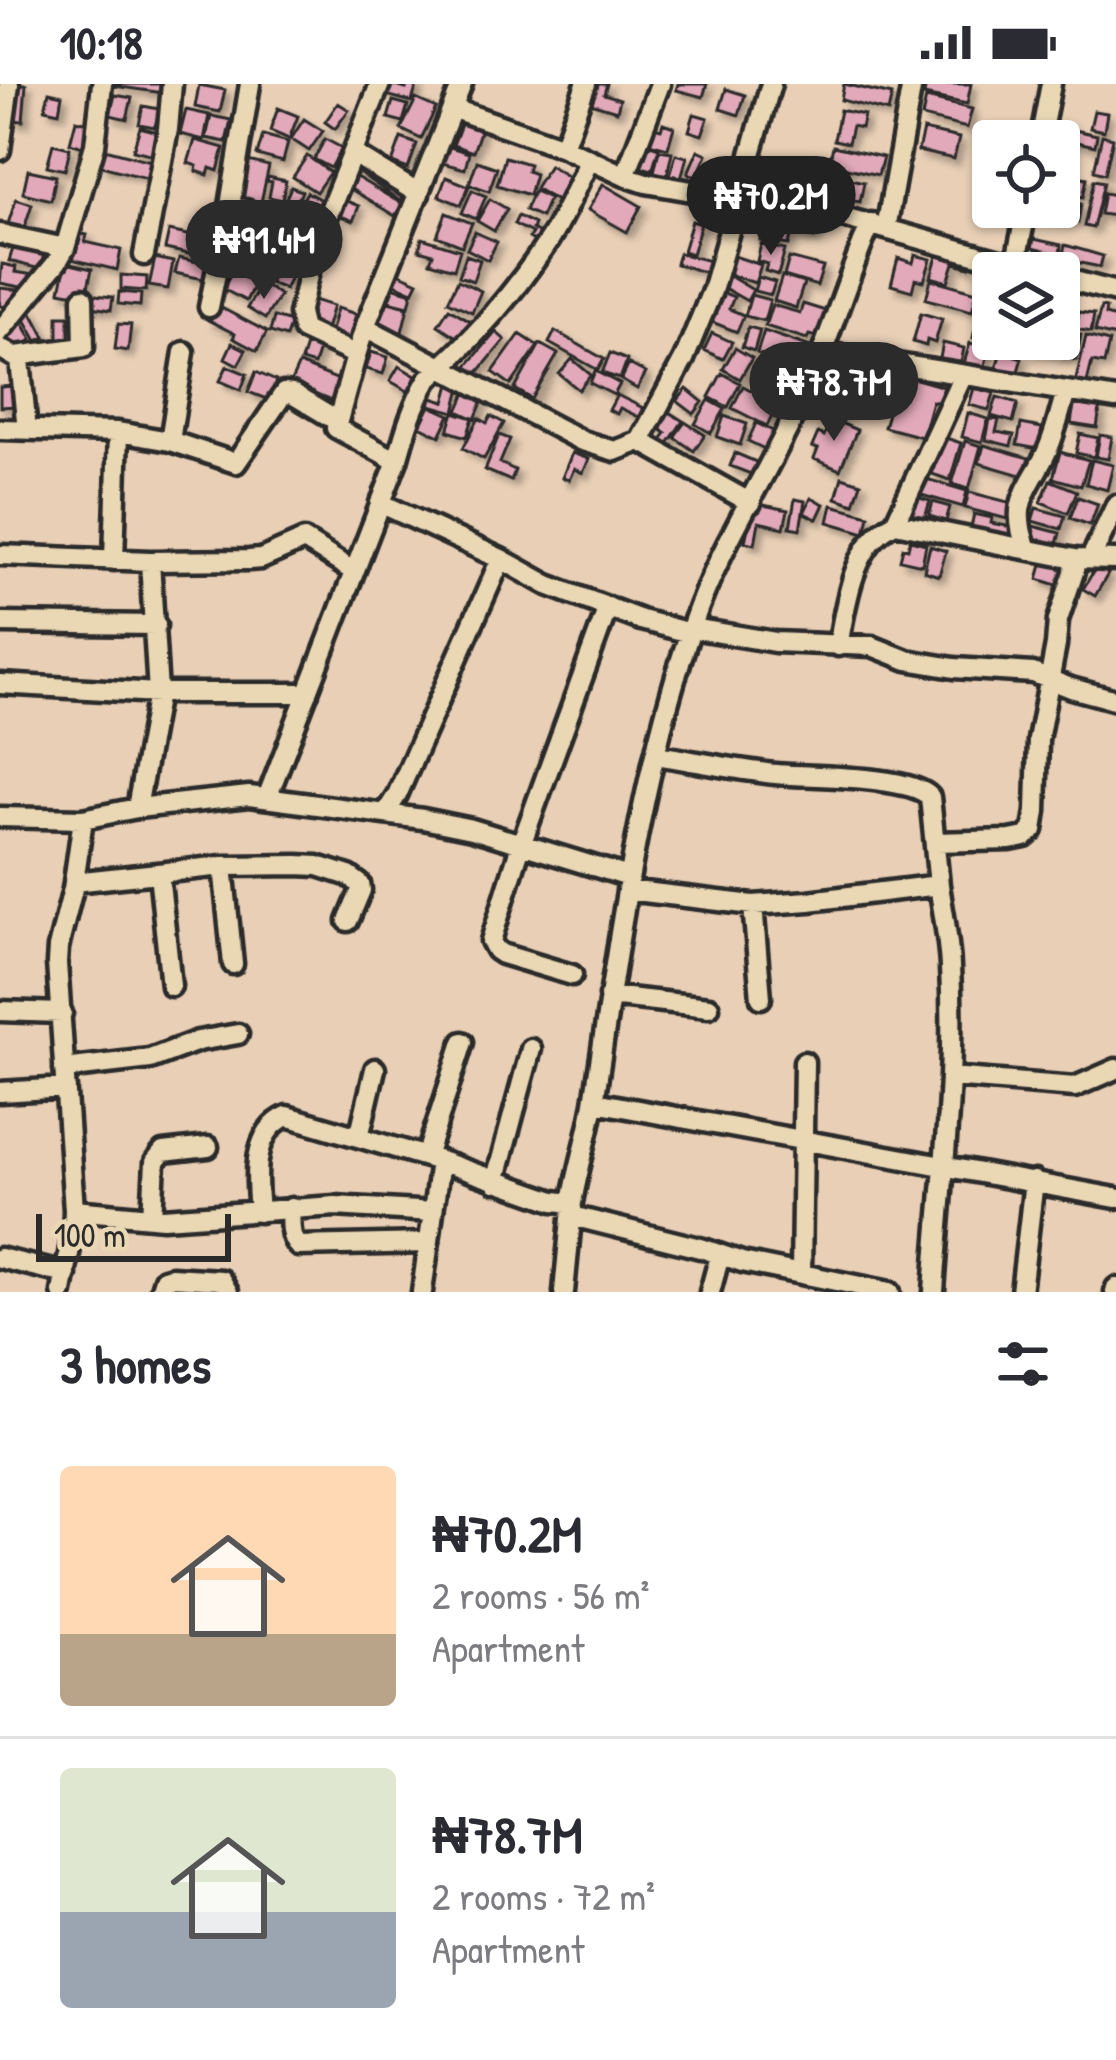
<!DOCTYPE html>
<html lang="en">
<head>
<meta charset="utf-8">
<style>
	body { margin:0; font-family:"Patrick Hand",sans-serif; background:#f2f2f3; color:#2b2b33; height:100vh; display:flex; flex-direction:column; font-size:45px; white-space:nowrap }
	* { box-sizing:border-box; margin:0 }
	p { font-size:39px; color:#7c7c81 }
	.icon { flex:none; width:66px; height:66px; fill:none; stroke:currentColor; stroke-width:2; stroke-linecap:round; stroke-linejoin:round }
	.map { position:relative; height:1208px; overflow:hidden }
	.details { display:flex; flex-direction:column; background:#fff; flex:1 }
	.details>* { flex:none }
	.controls { position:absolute; left:972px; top:36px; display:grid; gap:24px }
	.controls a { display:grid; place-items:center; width:108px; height:108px; border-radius:12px; background:#fff; box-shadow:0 3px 9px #0004; font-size:60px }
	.scale { position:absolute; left:36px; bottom:30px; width:195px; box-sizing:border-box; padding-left:12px; border:6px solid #2b2b2b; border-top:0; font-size:33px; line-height:42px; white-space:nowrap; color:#2b2b2b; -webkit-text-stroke:9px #ead8b5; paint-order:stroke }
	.price { position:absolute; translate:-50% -102px; padding:0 27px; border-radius:42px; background:#2b2b2b; color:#fff; font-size:39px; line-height:78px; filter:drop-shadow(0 3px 6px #0008) }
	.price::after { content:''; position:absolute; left:50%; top:72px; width:36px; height:27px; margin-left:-18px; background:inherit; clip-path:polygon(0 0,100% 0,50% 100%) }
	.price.current { background:#222; color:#fff }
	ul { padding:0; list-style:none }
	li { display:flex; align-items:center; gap:36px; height:300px; padding:0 60px }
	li+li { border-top:3px solid #e1e1e2 }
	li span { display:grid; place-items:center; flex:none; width:336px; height:240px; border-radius:12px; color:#555 }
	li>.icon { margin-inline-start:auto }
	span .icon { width:144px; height:144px; fill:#fffc; stroke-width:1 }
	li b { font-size:51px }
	h2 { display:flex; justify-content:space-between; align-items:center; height:144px; padding:0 60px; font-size:51px }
	.status { display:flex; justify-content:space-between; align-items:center; height:84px; padding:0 60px; background:#fff; direction:ltr }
	.status svg { height:33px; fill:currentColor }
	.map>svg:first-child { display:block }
	.building { fill:#e2a9ba; stroke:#2b2b2b; stroke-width:3; filter:url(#shadow) }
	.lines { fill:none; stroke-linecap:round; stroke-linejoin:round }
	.minor-casing { stroke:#2b2b2b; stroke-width:27 }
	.minor { stroke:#ead8b5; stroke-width:18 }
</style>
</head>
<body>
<div class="status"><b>10:18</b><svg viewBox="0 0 49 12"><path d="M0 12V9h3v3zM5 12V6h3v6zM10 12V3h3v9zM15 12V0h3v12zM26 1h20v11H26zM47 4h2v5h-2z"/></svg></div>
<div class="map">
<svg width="1116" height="1208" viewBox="0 0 1116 1208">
	<defs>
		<filter id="shadow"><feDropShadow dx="5.5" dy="5.5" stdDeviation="3" flood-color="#0004"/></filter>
	</defs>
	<rect width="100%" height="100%" fill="#e8cfb6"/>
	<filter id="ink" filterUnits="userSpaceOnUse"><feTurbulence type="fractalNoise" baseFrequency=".00833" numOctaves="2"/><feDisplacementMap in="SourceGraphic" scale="24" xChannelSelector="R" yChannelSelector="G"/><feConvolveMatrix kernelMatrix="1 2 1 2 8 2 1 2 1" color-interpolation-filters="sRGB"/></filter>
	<g filter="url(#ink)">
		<path class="building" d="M16 0H26L23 37 13 36Z
			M113 0H165L164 9 113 2Z
			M389 0 406 5 407 0H417L412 18 386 11Z
			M595 0H607L604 10 620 15 617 27 590 19Z
			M678 0H707L703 13 676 6Z
			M844 0 892 11 888 28 841 16Z
			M926 0H971L967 20 924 11Z
			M199 1 225 6 220 28 195 23Z
			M726 5 745 11 739 31 720 25Z
			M49 8 62 11 59 28 45 25Z
			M115 11 132 14 127 35 110 31Z
			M926 14 972 25 967 44 922 33Z
			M416 15 436 24 421 55 401 45Z
			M393 17 408 21 403 38 388 34Z
			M338 19 349 26 335 45 325 38Z
			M143 22 159 25 155 43 139 40Z
			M278 24 298 32 289 55 270 47Z
			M186 26 209 31 204 56 180 50Z
			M840 26 864 31 861 44 852 42 848 59 834 56Z
			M1094 27 1107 29 1104 47 1090 44Z
			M694 30 708 34 702 51 689 47Z
			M211 32 231 36 226 58 206 54Z
			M304 35 323 47 309 67 291 55Z
			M76 36 93 40 87 64 70 59Z
			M462 38 481 45 473 68 453 61Z
			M663 39 674 43 668 64 645 58 650 42 661 45Z
			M1057 42 1097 51 1095 62 1054 53Z
			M140 43 160 49 154 71 133 66Z
			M923 46 959 54 954 75 918 67Z
			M263 51 288 58 283 78 257 71Z
			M1102 51 1113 54 1105 90 1094 87Z
			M401 54 417 60 408 85 392 79Z
			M325 55 342 64 331 84 314 75Z
			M195 56 224 64 218 87 210 84 208 91 196 87 197 82 188 79Z
			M642 58 659 64 652 86 635 81Z
			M53 60 70 64 65 86 47 82Z
			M447 62 469 69 465 85 442 79Z
			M833 62 883 73 878 91 829 80Z
			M105 65 155 78 150 95 101 82Z
			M659 66 672 68 667 91 654 88Z
			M698 66 707 70 697 93 688 89Z
			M676 70 687 73 681 94 670 91Z
			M307 72 330 88 316 108 293 93Z
			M356 73 406 108 400 117 349 82Z
			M505 73 529 80 527 87 535 90 529 111 497 101Z
			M248 77 269 82 261 118 240 114Z
			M477 77 497 84 489 107 469 100Z
			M549 81 570 94 557 117 535 104Z
			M764 84 821 96 817 116 759 103Z
			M28 86 56 92 51 116 23 109Z
			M1059 88 1087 94 1083 113 1059 108Z
			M351 90 402 120 395 132 344 101Z
			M827 90 864 98 860 118 823 110Z
			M268 93 286 97 282 116 269 113 272 98 267 97Z
			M446 93 469 102 461 121 439 112Z
			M1094 96 1104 98 1093 144 1084 142Z
			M603 100 641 122 627 148 588 126Z
			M291 103 302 107 288 139 277 135Z
			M472 106 486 112 476 135 462 129Z
			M534 107 549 114 541 133 525 126Z
			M307 108 321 116 314 129 300 121Z
			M1104 109 1116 111 1115 132 1100 130Z
			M16 115 32 120 24 145 8 140Z
			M490 115 507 125 494 147 477 137Z
			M344 116 359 122 353 137 338 131Z
			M1059 116 1081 120 1078 139 1037 131 1039 123H1059Z
			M298 126 315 137 305 154 288 143Z
			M779 127 796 131 792 148 775 145Z
			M238 129 261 135 255 156 232 150Z
			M446 129 472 139 462 162 437 152Z
			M518 132 534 140 532 145 542 151 537 159 529 154 532 149 514 140Z
			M799 133 818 137 814 154 795 150Z
			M692 137 701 140 692 170 683 167Z
			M262 145 279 149 275 169 258 165Z
			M762 146 791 151 789 161 760 156Z
			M169 147 206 155 203 173 165 165Z
			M475 148 497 158 488 176 467 165Z
			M77 149 87 151 85 158 121 166 117 186 71 175Z
			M240 154 274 176 268 185 234 163Z
			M287 154 306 164 295 184 276 174Z
			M422 154 460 166 454 185 430 178 433 170 419 166Z
			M1034 155 1061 161 1060 171 1032 164Z
			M15 158 45 166 40 185 9 177Z
			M761 160 785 166 778 191 765 187 767 180 757 177Z
			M1065 161 1103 172 1100 183 1062 175Z
			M939 165 971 175 969 183 954 179 948 198 931 193Z
			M679 169 710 177 707 189 676 180Z
			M238 171 270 189 265 199 233 180Z
			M466 171 480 176 473 197 459 192Z
			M915 171 931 175 924 197 915 195 912 207 891 201 898 174 913 179Z
			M734 172 761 181 755 199 728 190Z
			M155 174 173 178 168 205 149 202Z
			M179 174 211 181 208 196 175 189Z
			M789 174 823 183 817 202 784 192Z
			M66 179 92 185 86 212 60 207Z
			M2 180 16 183 15 188 34 191 31 205 0 199Z
			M277 181 292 187 285 205 270 199Z
			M232 188 255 199 246 217 223 205Z
			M398 189 418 198 413 208 393 199Z
			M726 190 753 206 747 217 719 201Z
			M121 191 147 193 146 207 121 205Z
			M782 192 804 199 796 224 774 217Z
			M758 193 775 198 771 211 754 207Z
			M931 195 977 208 972 227 926 215Z
			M458 196 481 207 472 228 448 217Z
			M262 200 280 211 265 235 247 224Z
			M392 203 412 209 409 222 388 217Z
			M0 204 18 206 16 224 0 222Z
			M719 207 734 213 729 225 744 231 737 248 707 236Z
			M119 208 141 210 140 222 118 220Z
			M87 210 113 213 111 226 85 222Z
			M751 211 770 216 764 237 745 232Z
			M310 215 333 222 326 245 303 239Z
			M384 217 408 223 401 252 377 245Z
			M803 220 832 229 824 255 809 251 807 255 765 242 772 221 800 229Z
			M216 221 267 248 257 267 233 254 235 250 208 236Z
			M1101 223 1106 224 1105 231 1116 234V253L1095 248Z
			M337 224 356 230 349 256 330 250Z
			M449 224 472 238 461 256 438 241Z
			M30 225 45 253 37 257 22 230Z
			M1079 228 1094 230 1091 248 1076 245Z
			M921 229 942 235 935 259 927 256 926 262 913 258Z
			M58 232H69V261H58Z
			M978 232 993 235 990 258 973 254Z
			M274 233 291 238 286 253 270 248Z
			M23 239 32 256 13 266 4 250Z
			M118 240 131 241 128 267 115 265Z
			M748 243 760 246 754 267 742 263Z
			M555 247 604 275 598 286 549 259Z
			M764 247 816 265 808 287 757 269Z
			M1061 247 1081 251 1076 276 1055 272Z
			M496 248 505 256 475 292 465 284Z
			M712 249 732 258 723 275 704 266Z
			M520 250 538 262 511 301 493 288Z
			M1086 252 1109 258 1104 280 1092 278 1086 303 1075 300Z
			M308 255 321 259 314 281 301 277Z
			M1032 255H1055L1051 269 1029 264Z
			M232 259 246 266 238 281 225 274Z
			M943 259 964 264 960 283 939 279Z
			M970 259 990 264 984 284 972 280 970 288 962 286Z
			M540 260 558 270 532 315 515 305Z
			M735 264 752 274 740 295 723 285Z
			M1001 267 1022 274 1016 294 995 288Z
			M371 268 388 273 383 290 366 285Z
			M610 269 627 276 620 295 602 289Z
			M572 275 591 291 579 306 559 290Z
			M299 280 339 296 331 317 290 300Z
			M629 280 646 289 637 305 621 296Z
			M227 282 247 290 241 306 220 297Z
			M399 282 424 297 415 311 390 297Z
			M595 287 620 300 614 311 590 299Z
			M256 288 276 297 269 316 248 308Z
			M722 289 740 299 728 323 709 313Z
			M899 290 948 304 944 320 932 317 922 353 884 343Z
			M450 300 461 303 455 328 430 321 432 314 445 318Z
			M15 302 16 322 0 323V303Z
			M743 302 778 320 767 342 732 324Z
			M837 303 854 309 846 330 830 325Z
			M974 304 994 309 989 326 969 321Z
			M687 305 703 318 694 330 677 317Z
			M466 309 483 316 475 335 458 327Z
			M617 311 645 325 641 334 620 324 617 330 609 326Z
			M997 313 1018 319 1013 338 991 332Z
			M709 316 725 325 711 349 695 340Z
			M1074 320 1100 324 1097 344 1071 340Z
			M430 322 450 331 440 352 420 342Z
			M666 326 683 337 667 361 660 357 666 349 655 342Z
			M454 328 473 334 467 353 448 347Z
			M968 329 988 335 982 358 962 353Z
			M491 332 504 339 484 375 463 364 479 334 487 339Z
			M724 332 747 340 740 361 717 353Z
			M831 335 857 346 840 386 814 375 818 365 812 363 818 349 824 352Z
			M990 335 999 336 996 348 1014 351 1011 362 986 356Z
			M685 338 705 351 694 367 674 353Z
			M756 339 777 349 769 367 748 357Z
			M1021 340 1042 344 1038 365 1017 361Z
			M1080 350 1098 354 1094 373 1076 369Z
			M499 351 510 355 500 379 515 386 511 397 485 386Z
			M1100 351 1112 353 1108 375 1096 373Z
			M943 353 961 359 950 396 932 390Z
			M965 357 981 362 969 405 952 400Z
			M984 361 1029 374 1024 392 979 379Z
			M1060 368 1089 376 1081 402 1053 394Z
			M572 369 589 375 583 389 574 385 569 396 562 394Z
			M735 369 761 380 756 392 730 382Z
			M1092 376 1113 381 1107 406 1086 400Z
			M842 393 861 399 854 420 836 414Z
			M923 394 967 407 963 423 918 410Z
			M1050 396 1077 407 1068 429 1041 418Z
			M969 408 1016 420 1011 436 965 424Z
			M916 413 930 417 924 437 910 433Z
			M1078 413 1098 420 1090 441 1070 434Z
			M811 414 824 420 817 435 804 429Z
			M795 415 805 417 800 445 790 443Z
			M933 418 950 423 946 437 929 432Z
			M753 419 788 426 784 444 759 438 755 460 745 458Z
			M832 421 869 431 865 449 828 438Z
			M1036 424 1065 432 1061 445 1032 437Z
			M974 430 992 434 991 439 1012 443 1009 456 970 448Z
			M1029 441 1060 449 1057 460 1026 452Z
			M910 456 926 460 922 481 900 476 903 464 908 465Z
			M930 462 946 467 939 492 924 487Z
			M1044 474 1070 482 1064 503 1038 495Z
			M1096 483 1108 490 1095 512 1083 505Z"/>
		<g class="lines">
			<defs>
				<path id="minor" d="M250 0 230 122 246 126 314 166 299 230 303 246 350 268H357L365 243 582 357 615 367 640 357
					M454 25 563 63 625 92 646 99 692 107 742 110 822 127 1042 189
					M1040 57 1051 0
					M563 63 586 0
					M0 66 9 0
					M354 70 419 110
					M625 92 660 0
					M886 145 912 0
					M0 150 65 164
					M314 166 380 0
					M144 171 168 45 172 0
					M1015 182 1027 123
					M1059 193 1116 208
					M209 223 230 122
					M365 243 462 0
					M0 247 57 178 65 164 95 61 102 0
					M0 264 20 276 27 346
					M357 268 336 344 397 377
					M822 268 1116 315
					M16 272 84 263 83 214
					M0 345 118 348 170 357 236 379 284 309 292 310 337 337
					M170 357 184 268
					M380 419 501 475 548 501 641 536 690 549
					M751 419 640 357 684 275 712 207 771 0
					M895 439 963 291
					M1027 465C1008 416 1030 406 1048 365 1056 347 1060 327 1066 308
					M0 471 150 477 249 476 261 475 304 456 353 487
					M1091 474 1116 421
					M114 476 118 348
					M0 539 156 541
					M691 544 775 558 872 562 907 576 954 584 1033 589 1071 604 1116 616
					M838 562C846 521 852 459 895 439L1075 475 1116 476
					M0 600 158 609H308
					M267 714 397 377C405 348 413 320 429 294 474 255 514 209 547 159 564 133 576 103 590 75
					M137 724 158 609 150 477
					M385 730 397 711 501 475
					M0 733 83 735 137 724 249 712 423 735 472 745 629 793
					M935 758 1010 756 1025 753 1033 746 1036 727 1038 656 1056 561 1058 536 1074 488 1075 475
					M223 782 233 880
					M159 789 171 902
					M74 798 223 782 297 781 318 782 349 792 360 800 361 806 348 837
					M627 806 753 821 809 817 939 801 930 713C910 691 808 693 776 690 736 686 695 677 656 671
					M753 821 761 914
					M572 891 502 870 496 866 491 857 521 761 608 523
					M609 912 709 923
					M0 927 62 929
					M64 985 150 975 198 957 238 950
					M950 993 1075 1003 1116 985
					M0 1008 66 1004
					M595 1018 1116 1114
					M359 1053 375 985
					M426 1073 463 958
					M495 1098 531 965
					M291 1124C290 1136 289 1154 298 1162L428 1159
					M74 1126 163 1134 335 1122 433 1128
					M259 1128C256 1095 251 1048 287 1032L440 1077 554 1117 572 1119C578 1083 590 1048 595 1012 619 853 640 692 693 539 717 468 764 395 797 326 827 266 844 201 871 139
					M572 1132 704 1165 742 1178 890 1208
					M152 1133 155 1078 163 1068 208 1063
					M0 1174 66 1190
					M801 1189 804 978
					M62 1208 73 1148 74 1126 57 879 58 864 73 805 83 735
					M160 1208 164 1195 171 1193 221 1196 228 1208
					M422 1208 440 1077
					M564 1208 572 1124
					M710 1208 720 1171
					M934 1208C941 1100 956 991 950 883 949 856 943 828 939 801
					M1021 1208 1034 1097
					M1115 1208 1116 1204"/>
			</defs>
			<use href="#minor" class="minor-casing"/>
			<use href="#minor" class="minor"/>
		</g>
	</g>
</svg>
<div class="controls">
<a><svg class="icon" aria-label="locate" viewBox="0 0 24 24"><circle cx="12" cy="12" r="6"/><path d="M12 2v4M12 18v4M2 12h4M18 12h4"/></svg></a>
<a><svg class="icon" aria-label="layers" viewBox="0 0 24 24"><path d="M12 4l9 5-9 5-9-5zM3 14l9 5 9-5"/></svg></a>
</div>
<div class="scale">100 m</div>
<b class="price current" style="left:771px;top:174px">₦70.2M</b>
<b class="price" style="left:264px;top:218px">₦91.4M</b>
<b class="price" style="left:834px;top:360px">₦78.7M</b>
</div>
<section class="details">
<h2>3 homes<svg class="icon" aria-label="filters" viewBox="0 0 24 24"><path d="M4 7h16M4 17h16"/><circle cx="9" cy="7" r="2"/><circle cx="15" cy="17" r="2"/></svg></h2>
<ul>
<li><span style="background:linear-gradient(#ffd9b3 70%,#b9a48a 0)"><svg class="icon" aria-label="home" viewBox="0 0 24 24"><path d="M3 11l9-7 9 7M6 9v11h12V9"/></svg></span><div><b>₦70.2M</b><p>2 rooms · 56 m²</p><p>Apartment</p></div></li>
<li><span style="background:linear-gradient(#dfe7d0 60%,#9aa5b1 0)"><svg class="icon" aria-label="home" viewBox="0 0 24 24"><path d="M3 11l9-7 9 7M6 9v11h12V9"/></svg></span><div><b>₦78.7M</b><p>2 rooms · 72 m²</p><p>Apartment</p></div></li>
</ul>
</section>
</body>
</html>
